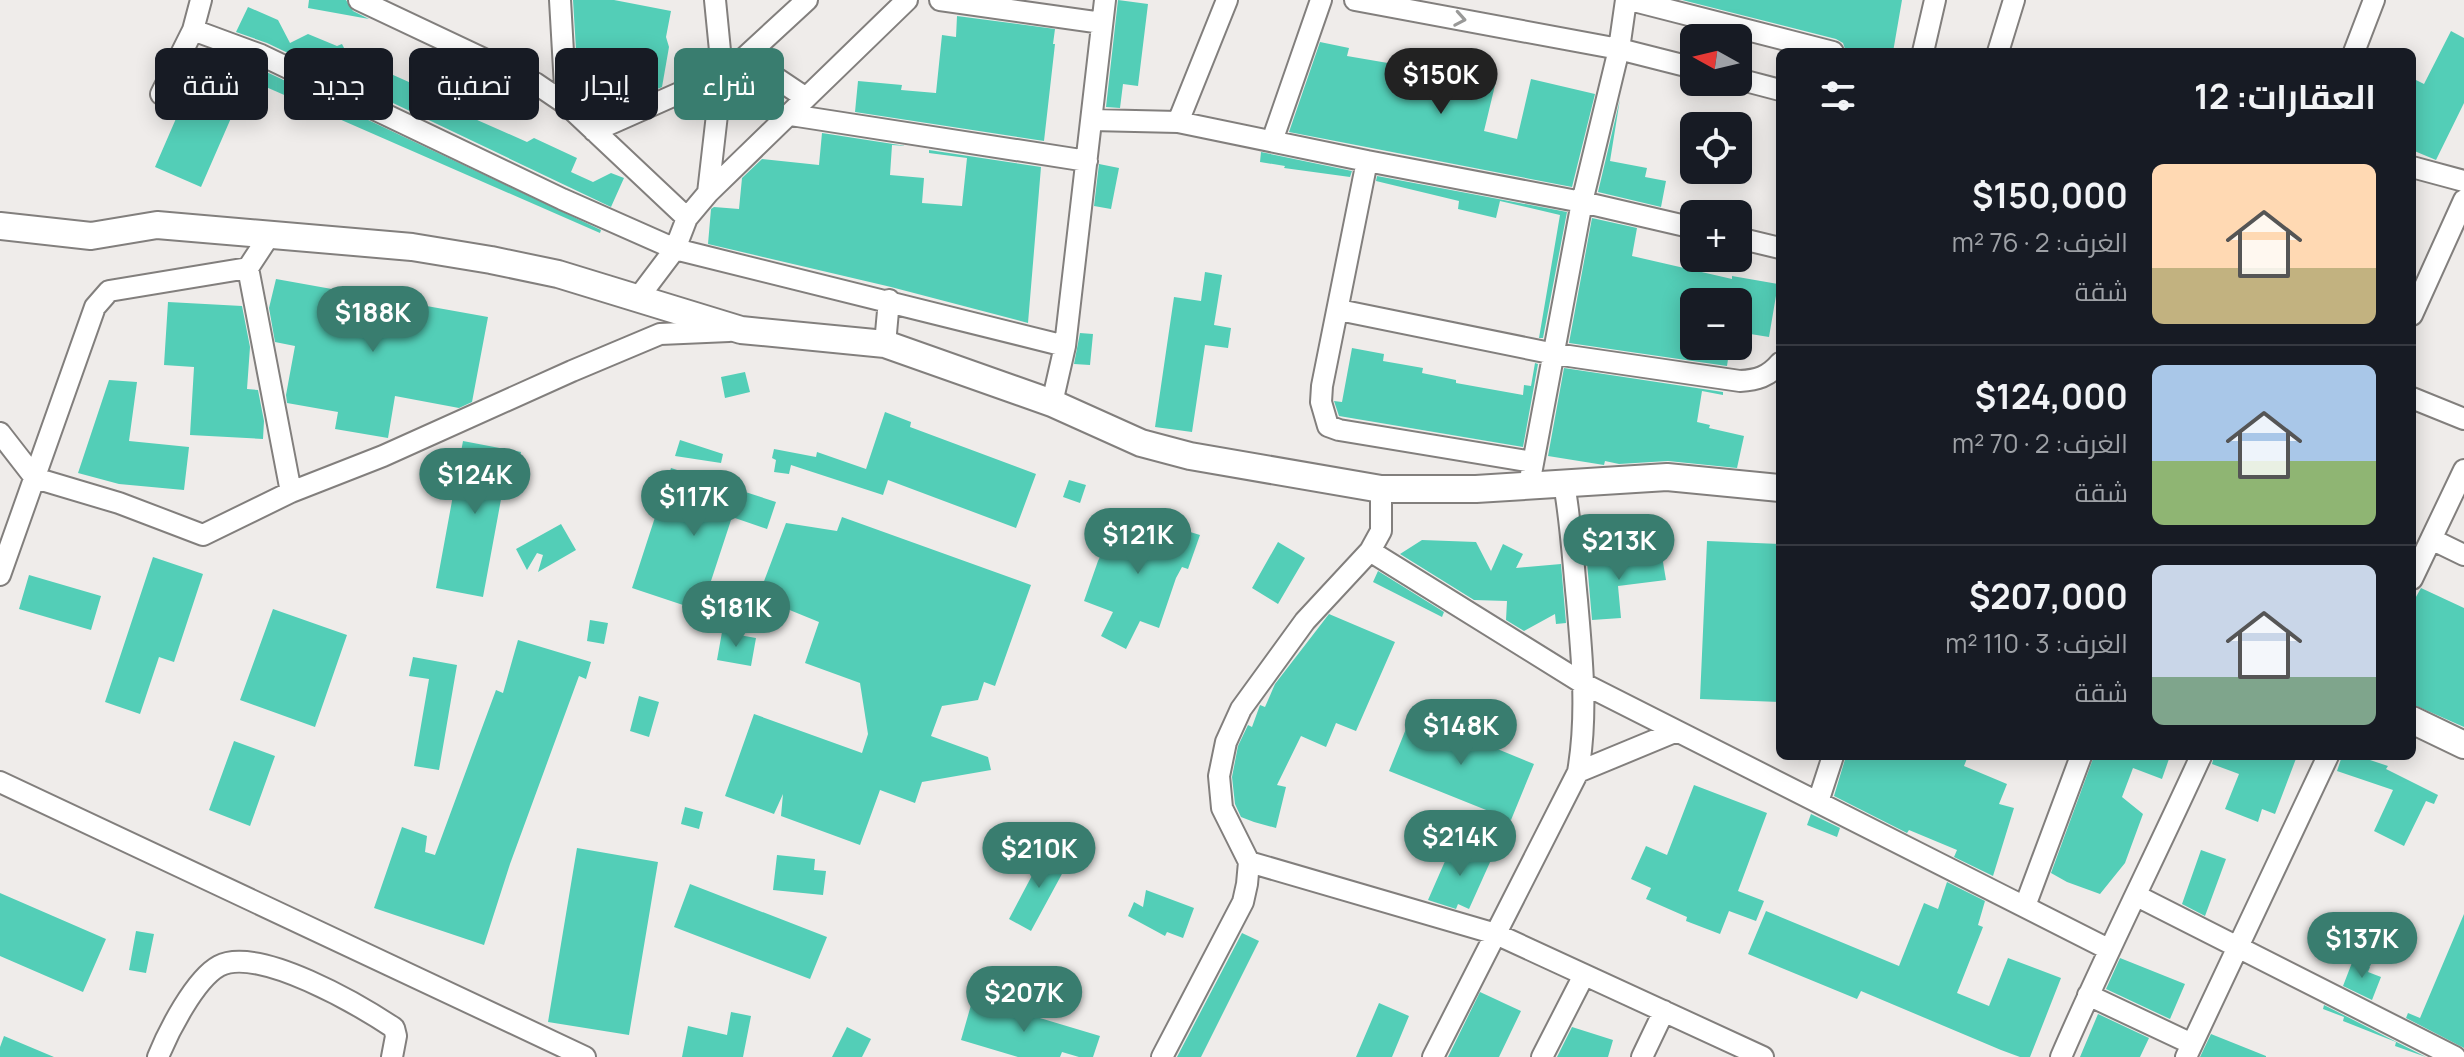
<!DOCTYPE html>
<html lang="ar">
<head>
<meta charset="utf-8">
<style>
	body { margin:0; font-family:Manrope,Cairo,sans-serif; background:#20242c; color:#f1f3f6; direction:rtl; height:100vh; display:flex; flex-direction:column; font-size:30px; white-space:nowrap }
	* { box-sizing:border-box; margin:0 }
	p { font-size:26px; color:#9ea1a6 }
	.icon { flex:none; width:44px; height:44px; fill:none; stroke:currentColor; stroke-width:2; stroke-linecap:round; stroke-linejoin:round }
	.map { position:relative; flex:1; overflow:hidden; direction:ltr }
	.sheet { position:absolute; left:1776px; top:48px; width:640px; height:712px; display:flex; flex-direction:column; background:#171b24; border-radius:12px; box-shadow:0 4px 20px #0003; direction:rtl }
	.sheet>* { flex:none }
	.guide { position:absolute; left:24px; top:48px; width:760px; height:72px; direction:rtl; display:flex; gap:16px }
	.needle { width:52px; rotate:278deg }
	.tools { position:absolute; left:1680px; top:24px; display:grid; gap:16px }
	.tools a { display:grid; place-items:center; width:72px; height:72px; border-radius:12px; background:#171b24; box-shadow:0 4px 20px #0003; font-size:40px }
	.price { position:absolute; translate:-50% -68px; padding:0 18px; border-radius:28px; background:#397d6f; color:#fff; font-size:26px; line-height:52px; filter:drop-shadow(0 2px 4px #0008) }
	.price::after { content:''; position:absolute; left:50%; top:48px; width:24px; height:18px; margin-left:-12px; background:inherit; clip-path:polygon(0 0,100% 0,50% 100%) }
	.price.on { background:#222; color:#fff }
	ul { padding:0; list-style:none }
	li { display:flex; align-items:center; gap:24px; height:200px; padding:0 40px }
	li+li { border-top:2px solid #363941 }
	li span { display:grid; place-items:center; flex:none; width:224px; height:160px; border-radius:12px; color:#555 }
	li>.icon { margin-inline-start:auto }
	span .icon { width:96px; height:96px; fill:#fffc; stroke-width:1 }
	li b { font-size:34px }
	h2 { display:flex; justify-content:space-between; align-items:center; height:96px; padding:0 40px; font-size:34px }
	.tag { padding:0 28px; border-radius:12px; background:#171b24; box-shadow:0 4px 20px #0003; font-size:28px; line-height:72px }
	.tag.on { background:#397d6f; color:#fff }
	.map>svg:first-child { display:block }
	.building { fill:#53ceb7 }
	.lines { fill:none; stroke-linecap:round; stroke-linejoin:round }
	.minor-casing { stroke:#827f7d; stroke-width:24 }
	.major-casing { stroke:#827f7d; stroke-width:30 }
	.minor { stroke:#fff; stroke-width:20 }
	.major { stroke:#fff; stroke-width:26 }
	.oneway { stroke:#999998 }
</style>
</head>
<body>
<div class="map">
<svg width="2464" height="1057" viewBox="0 0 2464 1057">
	<rect width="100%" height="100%" fill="#efecea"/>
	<path class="building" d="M309 0H346L353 11 369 19 308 8Z
		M573 0H614L671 11 666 37 669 47 662 87 597 115 579 98Z
		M1118 0 1148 4 1138 86 1123 84 1120 108 1106 107Z
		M1682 0H1902L1893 52H1846L1843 43 1836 39Z
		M248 7 278 20 290 43 308 34 337 46 342 44 361 81 382 70 420 87 435 116 450 108 527 142 534 138 577 158 571 172 593 182 611 173 624 178 611 207 267 43 236 32Z
		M957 16 1055 29 1053 44H1055L1044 141 855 112 858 81 902 85 901 90 936 93 942 35 956 37Z
		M2451 31 2464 38V103L2436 160 2412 150V78L2424 84Z
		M1320 42 1349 48 1347 56 1417 68 1418 64 1455 71 1456 67 1497 77 1484 131 1517 139 1531 79 1595 94 1572 187 1289 132Z
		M226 56 256 67 601 230 600 233 248 79 201 187 155 167 191 84 210 92Z
		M1620 99 1610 161 1647 168 1645 177 1666 181 1661 207 1598 192Z
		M822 133 906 146 892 145 890 175 924 178 922 203 962 206 967 158 929 153V150L1041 167 1028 323 891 287 708 244 711 209 714 207 739 209 742 178 762 159 819 165Z
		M1261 152 1352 171 1350 177 1284 168 1285 166 1260 162Z
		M1099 164 1119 168 1111 209 1094 206Z
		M1377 176 1567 212 1543 338H1539L1560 215 1500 201 1496 218 1458 209 1459 201 1376 181Z
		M1592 218 1637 228 1632 256 1732 279V276L1778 284 1769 337 1738 332V302H1694V346H1730L1727 366 1569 343Z
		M1205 272 1222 275 1214 325 1231 328 1228 348 1205 345 1192 432 1155 427 1174 297 1201 301Z
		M276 279 488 317 472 402 459 408 395 396 388 438 335 429 338 412 287 403 286 395 295 346 275 342 269 308Z
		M168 302 242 306 250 347 247 389 258 390 264 421 263 439 190 435 194 367 164 365Z
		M1080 333 1093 334 1090 365 1074 364Z
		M1352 348 1384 354 1383 361 1423 368 1422 373 1456 380V383L1523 395 1524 385 1531 386 1535 363 1538 364 1523 447 1339 416 1334 401 1342 402Z
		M1564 368 1723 392V395L1702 391 1697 422 1710 425 1709 428 1744 436 1737 468 1668 461 1619 464 1605 461 1604 465 1548 456Z
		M745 372 750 392 725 398 721 377Z
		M109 380 137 382 129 441 189 447 184 490 119 484 78 473Z
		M885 412 911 422 910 427 1036 474 1016 528 888 480 883 495 791 465 789 474 774 472 776 460 772 458 774 449 816 457 817 452 866 469Z
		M680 440 723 454 721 463 675 456Z
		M463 441 521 452 512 496 502 494 483 597 436 588Z
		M671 468 776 502 767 529 732 517 710 584 722 588 713 615 632 588Z
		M1069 480 1086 485 1080 503 1063 497Z
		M1121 514 1173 540 1177 528 1200 535 1188 569 1182 567 1176 578 1159 628 1140 621 1126 649 1101 636 1113 612 1084 601 1098 561Z
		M842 517 1031 585 995 686 984 682 978 700 942 706 931 736 988 757 991 770 922 782 915 803 880 790 860 845 781 816 783 794 774 814 725 796 754 714 862 753 868 734 860 683 805 663 819 622 758 597 786 523 837 531Z
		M561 524 576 550 538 572 543 555 537 553 527 570 516 549Z
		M1422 540 1476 542 1491 571 1503 544 1523 554 1516 568 1561 564 1566 623 1556 624 1555 614 1524 631 1506 620 1507 601 1474 600 1400 554Z
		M1707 541 1780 544V702L1700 699Z
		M1278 542 1305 558 1278 604 1252 588Z
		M1662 556 1666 580 1618 586 1621 618 1592 620 1587 562 1616 559V562Z
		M153 557 203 574 174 662 159 657 140 714 105 702Z
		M1378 571 1444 612 1442 617 1373 582Z
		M29 575 101 596 91 630 19 609Z
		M2421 588 2464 608V727L2412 704V604Z
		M273 609 347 635 315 727 240 700Z
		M1329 614 1395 642 1356 731 1336 723 1326 747 1301 736 1277 785 1286 787 1276 828 1254 822 1241 817 1235 804 1232 777 1238 746 1248 725 1252 727 1260 705 1265 707 1275 684Z
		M590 620 608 623 604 644 587 641Z
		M722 632 756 638 751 666 717 660Z
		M518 640 591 662 586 679 579 676 510 864 484 945 374 908 402 827 427 836 425 852 435 855 496 690 503 693Z
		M413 657 457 665 439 770 414 766 429 679 409 676Z
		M639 696 659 702 649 737 630 731Z
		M1412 714 1534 764 1511 820 1389 771Z
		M234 741 275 756 250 826 209 810Z
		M1846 756H1968L1964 766 2007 784 1999 804 2014 808 1993 876 1954 857 1957 850 1909 830 1907 833 1834 796Z
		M2094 756H2170L2162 779 2133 768 2122 797 2143 814 2125 863 2100 894 2067 882 2051 873Z
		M2214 756H2297L2275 814 2262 809 2258 822 2225 809 2239 774 2212 764Z
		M2342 756H2358L2388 766 2386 769 2438 795 2434 804 2426 801 2404 846 2374 831 2393 790 2337 771Z
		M1694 785 1767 813 1738 891 1764 901 1756 921 1729 911 1720 934 1686 921 1687 917 1646 899 1651 888 1631 879 1646 846 1667 855Z
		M685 807 703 812 699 829 681 824Z
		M1811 814 1840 828 1837 837 1807 825Z
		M1453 843 1491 860 1469 909 1458 904 1456 909 1428 900Z
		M577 848 658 862 629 1035 548 1022Z
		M1046 849 1069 861 1031 931 1009 919Z
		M2201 850 2226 859 2205 916 2182 904Z
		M777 855 815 859 814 870 826 871 823 895 773 890Z
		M1947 882 1985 901 1978 925 1983 927 1957 993 1989 1006 2008 958 2061 978 2030 1057H2020L2001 1050 1861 991 1857 999 1748 954 1766 911 1899 966 1924 903 1938 909Z
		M690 884 827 937 810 979 674 927Z
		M1146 890 1194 908 1183 938 1167 932 1165 936 1128 916 1134 902 1143 907Z
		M0 893 106 939 83 992 0 956Z
		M2464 914V1048L2406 1018 2408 1013 2420 1018Z
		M136 931 154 934 146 973 129 970Z
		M1242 933 1259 941 1201 1057H1177Z
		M2120 958 2185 984 2170 1019 2106 989Z
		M2353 960 2370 967 2368 972 2381 977 2372 1000 2343 986Z
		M1480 992 1521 1011 1499 1057H1448Z
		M973 998 1100 1036 1093 1057H1079L1062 1052 1060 1057H1018L961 1040Z
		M1379 1003 1409 1016 1392 1057H1356Z
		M2324 1005 2426 1057 2395 1046 2396 1042 2343 1021 2344 1017 2323 1009Z
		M731 1012 751 1016 743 1057H682L688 1026 727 1035Z
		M2098 1014 2149 1038 2140 1057H2080Z
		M847 1027 871 1039 862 1057H832Z
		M1572 1027 1613 1040 1608 1057H1557Z
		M2211 1034 2266 1056V1057H2200Z
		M4 1036 54 1057H0V1047Z"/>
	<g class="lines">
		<defs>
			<path id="minor" d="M359 0 535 83 566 104 687 218
				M560 0 566 104
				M940 0 1102 23
				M1355 0 1619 49 1694 68
				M1630 0 1833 52
				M193 30 261 55 562 199 675 249 1065 346
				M1923 52 1935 0
				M1998 52 2014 0
				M2354 52 2374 0
				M745 57 806 98
				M1738 79 1780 90
				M161 94 193 30 201 0
				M791 115 1087 161
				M1092 120 1178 122 1367 161
				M1178 122 1227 0
				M594 131 702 83 745 57 807 0
				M1272 141 1321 0
				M2412 167 2464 181
				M708 193 722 71 715 0
				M1738 238 1780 248
				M248 268 291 492
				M638 298 675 249 687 218 708 193 907 0
				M1339 310 1555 354 1740 381C1757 380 1768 377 1780 363
				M2412 315 2464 200
				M885 344 889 300
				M2412 398 2464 419
				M1052 403 1065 346 1105 0
				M0 433 35 478 119 503 203 535 291 492 383 456 572 371 660 334 729 331
				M1533 462 1339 430 1328 426 1321 402 1322 386 1367 161 1582 202 1694 228
				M1531 474 1582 202 1619 49 1626 0
				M2431 539 2464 555
				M1370 551 1584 684 2108 949
				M0 575 95 307 109 291 248 268 271 233
				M2412 579 2464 470
				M1578 772 1677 731
				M0 782 585 1057
				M1818 802 1833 756
				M1249 862 1496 934 1763 1057
				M2137 896 2455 1057
				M2025 906 2081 756
				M2088 995 2192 1044
				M158 1057C168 1032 195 979 219 966 258 945 361 1006 394 1028L396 1036 392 1057
				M1162 1057 1243 902 1247 884 1249 862 1222 808 1219 776 1226 742 1241 709 1305 621 1370 551 1381 531V489
				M1433 1057 1578 772C1588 714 1582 658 1577 600 1573 561 1571 522 1564 484
				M1542 1057 1584 975
				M1642 1057 1664 1011
				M2061 1057C2105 955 2155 857 2201 756
				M2186 1057 2328 756"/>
			<path id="major" d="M0 226 91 236 157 225 412 247 491 260 558 274 741 330 885 344 1052 403 1141 443 1190 456 1381 489H1476L1667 477 1780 488
				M2412 720 2464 745"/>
		</defs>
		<use href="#minor" class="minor-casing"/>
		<use href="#major" class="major-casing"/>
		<use href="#minor" class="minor"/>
		<use href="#major" class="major"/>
	</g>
	<defs><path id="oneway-chevron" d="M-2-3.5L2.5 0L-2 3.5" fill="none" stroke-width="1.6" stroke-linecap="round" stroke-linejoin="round" transform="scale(2)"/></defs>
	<use class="oneway" href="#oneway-chevron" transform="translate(1460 19) rotate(10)"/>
</svg>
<div class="tools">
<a><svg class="needle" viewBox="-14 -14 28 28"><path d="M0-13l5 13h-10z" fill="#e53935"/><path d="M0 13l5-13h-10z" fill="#9ea1a6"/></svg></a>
<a><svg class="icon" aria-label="locate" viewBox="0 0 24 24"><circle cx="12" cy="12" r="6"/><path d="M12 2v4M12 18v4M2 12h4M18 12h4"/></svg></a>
<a>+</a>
<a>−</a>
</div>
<b class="price on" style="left:1441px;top:116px">$150K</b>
<b class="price" style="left:373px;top:354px">$188K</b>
<b class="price" style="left:475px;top:516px">$124K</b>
<b class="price" style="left:694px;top:538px">$117K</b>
<b class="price" style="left:1138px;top:576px">$121K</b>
<b class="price" style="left:1619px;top:582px">$213K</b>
<b class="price" style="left:736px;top:649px">$181K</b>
<b class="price" style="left:1461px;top:767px">$148K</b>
<b class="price" style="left:1460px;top:878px">$214K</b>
<b class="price" style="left:1039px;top:890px">$210K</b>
<b class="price" style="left:2362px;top:980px">$137K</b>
<b class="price" style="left:1024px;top:1034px">$207K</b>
<div class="guide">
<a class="tag on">شراء</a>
<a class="tag">إيجار</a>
<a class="tag">تصفية</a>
<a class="tag">جديد</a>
<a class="tag">شقة</a>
</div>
<section class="sheet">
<h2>العقارات: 12<svg class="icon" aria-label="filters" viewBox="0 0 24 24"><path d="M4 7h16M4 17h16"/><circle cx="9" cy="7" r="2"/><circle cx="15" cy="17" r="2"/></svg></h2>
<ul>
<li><span style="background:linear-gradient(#ffd9b3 65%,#c2b280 0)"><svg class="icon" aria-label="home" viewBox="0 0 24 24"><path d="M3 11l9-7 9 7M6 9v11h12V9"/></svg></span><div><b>$150,000</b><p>الغرف: 2 · 76 m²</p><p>شقة</p></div></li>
<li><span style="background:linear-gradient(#a9c7e8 60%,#8fb573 0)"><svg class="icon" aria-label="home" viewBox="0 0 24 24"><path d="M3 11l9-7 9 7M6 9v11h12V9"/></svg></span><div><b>$124,000</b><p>الغرف: 2 · 70 m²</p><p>شقة</p></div></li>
<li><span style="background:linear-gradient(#c9d6e8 70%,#7fa58c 0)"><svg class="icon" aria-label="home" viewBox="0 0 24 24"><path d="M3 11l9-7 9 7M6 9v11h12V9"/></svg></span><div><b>$207,000</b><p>الغرف: 3 · 110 m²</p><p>شقة</p></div></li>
</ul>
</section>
</div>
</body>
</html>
